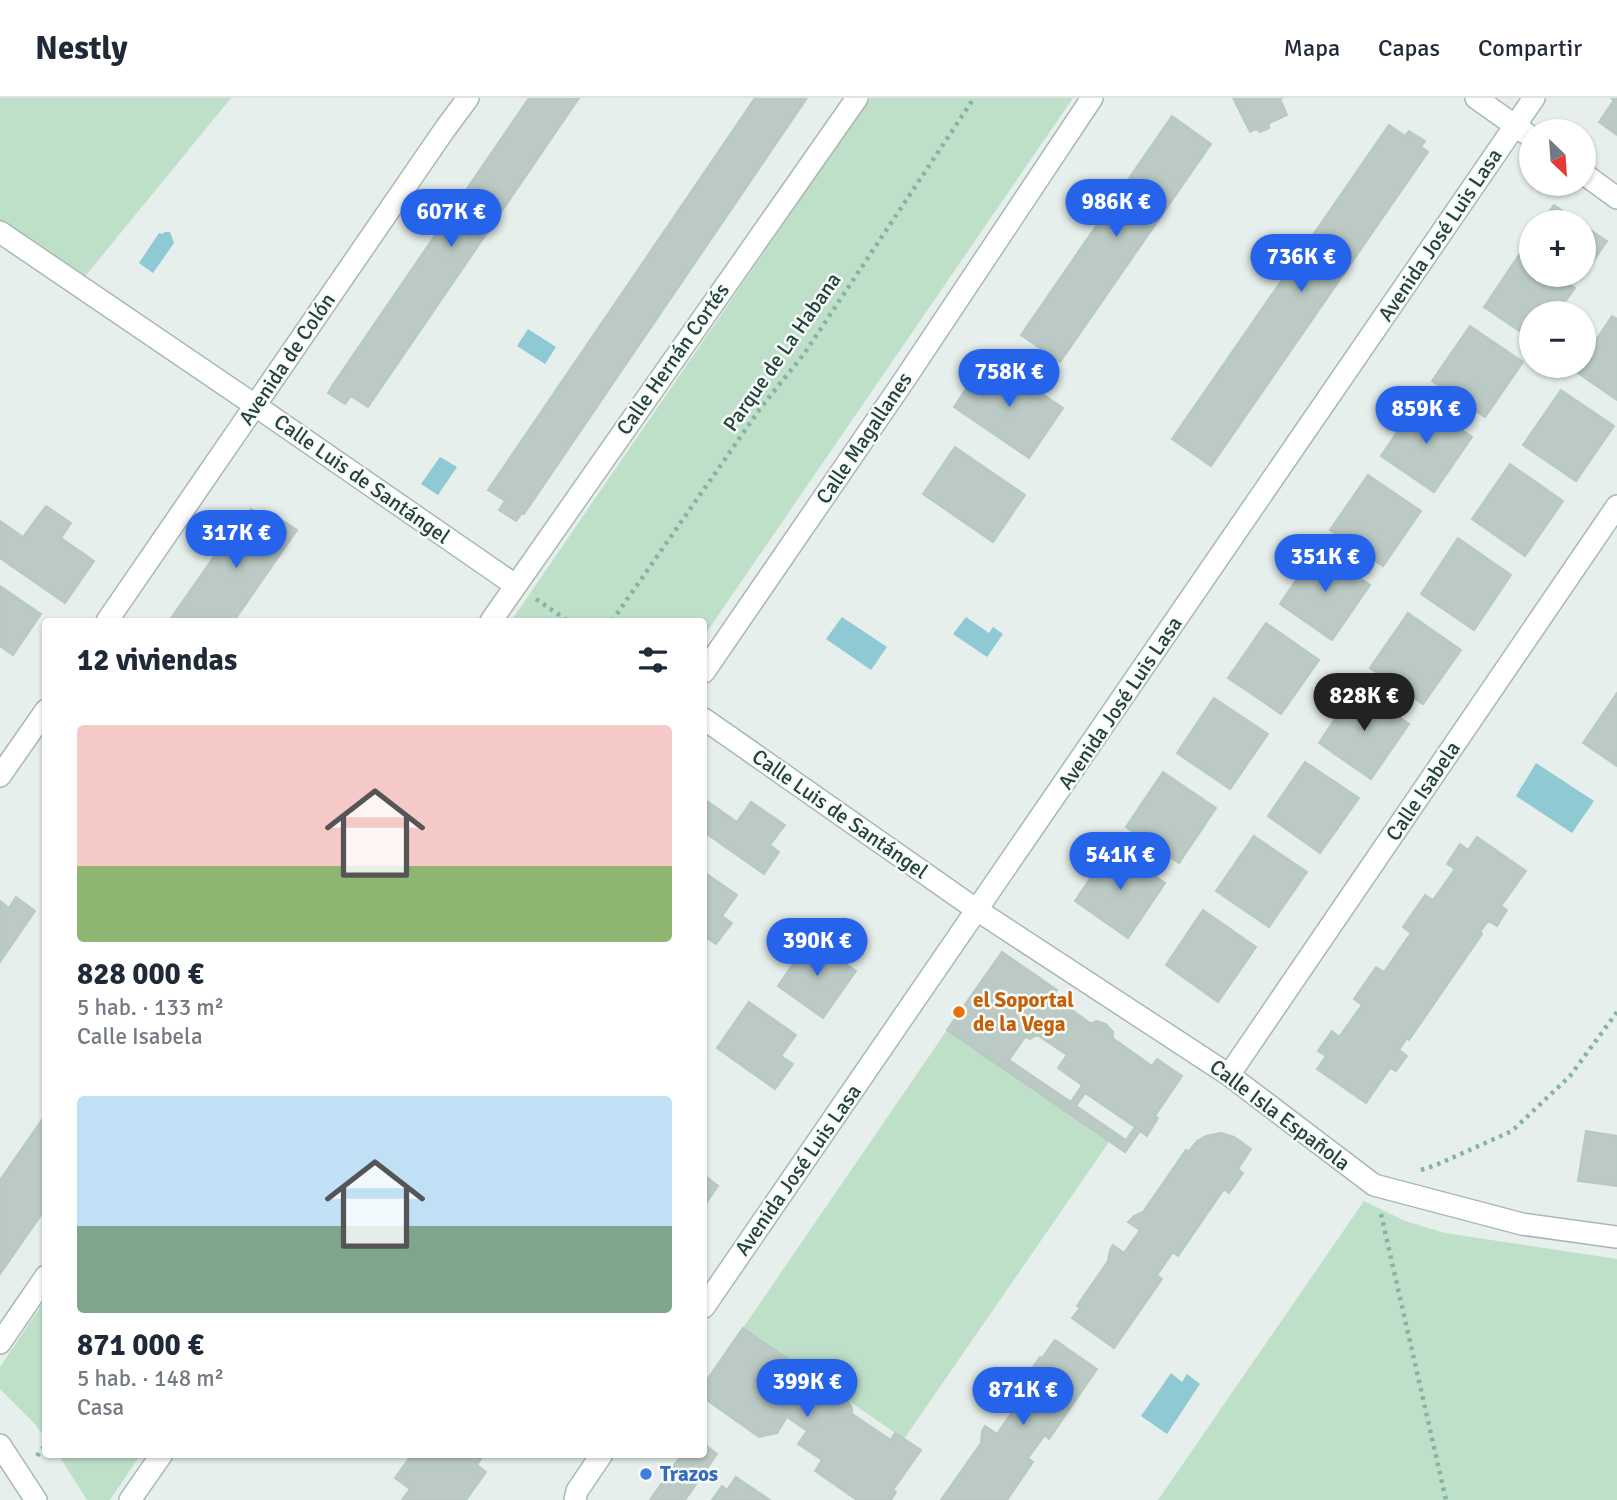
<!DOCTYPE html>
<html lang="es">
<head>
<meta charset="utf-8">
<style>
	body { margin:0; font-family:Signika,sans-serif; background:#f2f2f3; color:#1f2937; height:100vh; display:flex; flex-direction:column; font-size:26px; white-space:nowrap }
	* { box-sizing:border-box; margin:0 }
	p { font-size:23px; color:#747a83 }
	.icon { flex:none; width:38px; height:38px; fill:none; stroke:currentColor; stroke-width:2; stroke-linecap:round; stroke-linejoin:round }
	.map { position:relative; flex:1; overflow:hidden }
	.details { position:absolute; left:42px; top:520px; width:665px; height:840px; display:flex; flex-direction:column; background:#fff; border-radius:7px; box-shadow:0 2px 5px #0004 }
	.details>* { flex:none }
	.needle { width:46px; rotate:155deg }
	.controls { position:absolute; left:1519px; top:21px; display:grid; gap:14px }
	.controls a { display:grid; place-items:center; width:77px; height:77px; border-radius:50%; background:#fff; box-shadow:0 2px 5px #0004; font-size:35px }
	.price { position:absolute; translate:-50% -60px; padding:0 16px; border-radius:24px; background:#2563eb; color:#fff; font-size:23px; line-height:46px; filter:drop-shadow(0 2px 4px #0008) }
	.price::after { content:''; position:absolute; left:50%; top:42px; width:21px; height:16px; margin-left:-10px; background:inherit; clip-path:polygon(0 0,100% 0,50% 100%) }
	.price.current { background:#222; color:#fff }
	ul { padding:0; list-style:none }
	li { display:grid; align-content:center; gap:14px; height:371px; padding:0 35px }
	li span { display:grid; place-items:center; height:217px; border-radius:7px; color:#555 }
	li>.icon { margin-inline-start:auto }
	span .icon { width:126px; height:126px; fill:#fffc; stroke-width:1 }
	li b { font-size:30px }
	h2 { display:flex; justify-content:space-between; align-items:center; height:84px; padding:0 35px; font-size:30px }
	header { display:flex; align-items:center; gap:42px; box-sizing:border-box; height:98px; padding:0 35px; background:#fff; border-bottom:2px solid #e0e1e3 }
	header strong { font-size:33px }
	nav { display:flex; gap:38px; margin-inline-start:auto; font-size:24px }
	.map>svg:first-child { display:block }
	.green { fill:#bfe0c8 }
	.water { fill:#8ec9d4 }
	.building { fill:#bbcac4; stroke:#b8c9c2; stroke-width:2; fill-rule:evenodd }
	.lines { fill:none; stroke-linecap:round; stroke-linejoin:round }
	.street-casing { stroke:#a8b8b2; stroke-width:24 }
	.secondary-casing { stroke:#a4bbb3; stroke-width:24 }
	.path { stroke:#86b3a5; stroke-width:4.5; stroke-dasharray:3.5 5; stroke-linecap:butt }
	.street { stroke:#fff; stroke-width:21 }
	.secondary { stroke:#fff; stroke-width:21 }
	.food-dot { fill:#e8710a; stroke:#f7fbf9; stroke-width:2.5 }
	.shop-dot { fill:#3f7fe0; stroke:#f7fbf9; stroke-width:2.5 }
	.labels { text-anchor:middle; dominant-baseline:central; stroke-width:5; stroke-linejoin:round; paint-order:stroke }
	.street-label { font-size:21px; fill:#24423a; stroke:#f7fbf9 }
	.food-label { font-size:21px; font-weight:bold; fill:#c56008; stroke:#f7fbf9; text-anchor:start }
	.shop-label { font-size:21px; font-weight:bold; fill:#366cbe; stroke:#f7fbf9; text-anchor:start }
</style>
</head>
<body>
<header>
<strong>Nestly</strong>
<nav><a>Mapa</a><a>Capas</a><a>Compartir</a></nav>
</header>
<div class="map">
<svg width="1617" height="1402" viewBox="0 0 1617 1402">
	<rect width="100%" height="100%" fill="#e6efeb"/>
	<path class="green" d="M0 0H231L78 187 0 123Z
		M870 0H1073L704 538V523H511Z
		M947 932 1109 1044 904 1341 743 1230Z
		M1364 1103 1405 1123 1445 1135 1617 1161V1402H1158Z
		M45 1202 46 1340H45L35 1326 0 1291V1269Z
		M58 1356H141L110 1402H87Z"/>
	<path class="water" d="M165 134H170L174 145 153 175 139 165 159 135 162 136Z
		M528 231 556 249 545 266 517 248Z
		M440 359 457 369 438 397 421 386Z
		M842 519 887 549 871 572 826 541Z
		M966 519 989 535 993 529 1003 536 987 559 953 536Z
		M1536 665 1594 703 1572 735 1516 698Z
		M1171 1275 1182 1284 1187 1276 1200 1286 1167 1336 1141 1318Z"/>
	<path class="building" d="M529 0H579L368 309 351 298 345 306 328 295 334 285Z
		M755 0H807L524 416 522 415 516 423 499 412 505 403 488 392Z
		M1233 0H1283L1280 1 1287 17 1269 25V30L1260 34 1256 31 1250 34Z
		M1611 0H1617V37L1599 24 1614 2Z
		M1172 18 1211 46 1060 264 1021 237Z
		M1389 27 1405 38 1409 33 1425 43 1421 49 1428 54 1211 368 1172 341Z
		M1554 107 1579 124H1542Z
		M1584 128 1607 143 1588 171 1584 168Z
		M1521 154 1531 161V177H1555L1575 190 1557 215H1531V241L1484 209Z
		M1612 218 1617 221V302L1575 273 1578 268H1584V260Z
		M1470 228 1523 264 1485 319 1432 283Z
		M1001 268 1063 310 1029 360 954 309 980 270 993 279Z
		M1561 292 1614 328 1576 383 1523 347Z
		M1419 302 1472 339 1434 394 1381 358Z
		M955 349 1025 397 993 444 923 396Z
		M1510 366 1563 403 1525 458 1472 421Z
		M1368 377 1421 413 1383 468 1330 432Z
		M46 408 71 425 61 440 94 463 65 505 0 460V423L23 439Z
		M251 411 265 421 269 414 297 432 234 523H169L243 417 246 419Z
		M1458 440 1511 477 1474 532 1421 496Z
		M1317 451 1370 487 1332 542 1280 506Z
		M0 488 41 516 13 557 0 548Z
		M1408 515 1461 552 1423 606 1370 570Z
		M1266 525 1319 562 1281 616 1228 580Z
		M1356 589 1409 626 1371 681 1319 645Z
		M1617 595V668L1583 645Z
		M1214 600 1268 636 1230 691 1177 655Z
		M1305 664 1359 700 1320 755 1268 718Z
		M1163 674 1216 710 1179 765 1126 729Z
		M704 701 737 724 751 704 785 727 770 747 779 754 764 776 704 734Z
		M1254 738 1307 774 1269 829 1216 793Z
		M1477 739 1526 773 1501 808 1507 812 1497 828 1488 823 1480 834 1482 836 1409 942 1407 940 1399 952 1407 958 1396 973 1390 970 1366 1005 1317 971 1326 958 1318 953 1332 933 1339 939 1362 907 1354 901 1376 869 1384 874 1411 835 1403 829 1425 797 1433 802 1455 771 1447 766 1460 746 1468 752Z
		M1112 748 1165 785 1128 840 1075 803Z
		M704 774 737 797 722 818 732 825 716 846 704 838Z
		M16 799 35 813 0 864V803L9 810Z
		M1203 812 1256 849 1218 904 1166 867Z
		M810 841 856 873 823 920 778 888Z
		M1002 854 1057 892 1053 898 1090 925 1089 926 1097 923 1106 926 1113 934V942L1114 941 1152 968 1157 961 1182 978 1155 1018 1158 1020 1147 1038 1140 1033 1125 1054 947 932ZM1037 937 1067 957 1058 970 1082 987 1071 1004 1009 962 1025 939 1030 941ZM1085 995 1135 1029 1126 1042 1076 1008Z
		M749 904 796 937 781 958 793 966 775 991 717 950Z
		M46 1016V1110L0 1176V1082Z
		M1586 1033 1617 1038V1088L1578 1083Z
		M1221 1035 1234 1039 1251 1051 1238 1071 1243 1075 1229 1095 1224 1091 1178 1158 1173 1154 1157 1177 1162 1181 1114 1250 1072 1220 1080 1210 1077 1208 1108 1163 1110 1152 1113 1147 1124 1155 1140 1132 1128 1124 1134 1118 1143 1114 1186 1052 1189 1053 1197 1043 1206 1038Z
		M704 1077 718 1088 704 1108Z
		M743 1230 814 1279 810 1286 830 1300 829 1302 835 1299 846 1300 852 1310V1315L850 1316 851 1318 852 1316 891 1342 895 1335 921 1352 893 1392 896 1394 891 1402H857L815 1373 822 1362 798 1346 807 1333 787 1319 777 1335 759 1339 704 1300V1286Z
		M1055 1242 1097 1271 1049 1341 1045 1337 1028 1360 1033 1364 1007 1402H941L981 1345 982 1333 985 1328 997 1336 1012 1314 1001 1306 1009 1298 1014 1296 1040 1259 1042 1260Z
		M704 1346 717 1356 685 1402H650L682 1356H704Z
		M412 1356H484L477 1367 486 1374 466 1402H402L410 1391 395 1380Z
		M736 1379 770 1402H712L722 1388 727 1392Z"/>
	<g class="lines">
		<defs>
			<path id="street" d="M1476 0 1531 39
				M1584 76 1617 100
				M0 134 256 308 515 487
				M107 523 445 31 468 0
				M491 523 857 0
				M704 574 905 281 1092 0
				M704 621 977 812 1229 977 1374 1087 1522 1126 1617 1139
				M0 678 46 612
				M1229 977 1617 408
				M0 1245 46 1178
				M0 1347 36 1402
				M130 1402 162 1356"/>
			<path id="secondary" d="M704 1209 1534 0
				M575 1402 577 1393 602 1356"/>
		</defs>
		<use href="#street" class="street-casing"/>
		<use href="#secondary" class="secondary-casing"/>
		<path class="path" d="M536 501 568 523
			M612 523 762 308 804 256 974 0
			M1421 1072 1436 1067 1512 1033 1570 978 1617 914
			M1381 1116 1446 1402
			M37 1358 46 1346"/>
		<use href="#street" class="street"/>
		<use href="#secondary" class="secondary"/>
	</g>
	<circle class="food-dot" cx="959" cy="914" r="7"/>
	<circle class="shop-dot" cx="646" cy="1376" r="7"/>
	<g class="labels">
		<g class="street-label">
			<text transform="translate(1440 137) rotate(-56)">Avenida José Luis Lasa</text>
			<text transform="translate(782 254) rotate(-55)">Parque de La Habana</text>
			<text transform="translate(287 261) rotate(-56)">Avenida de Colón</text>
			<text transform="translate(673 261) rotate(-55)">Calle Hernán Cortés</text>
			<text transform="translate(864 340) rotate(-56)">Calle Magallanes</text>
			<text transform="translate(362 381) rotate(35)">Calle Luis de Santángel</text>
			<text transform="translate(1120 605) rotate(-56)">Avenida José Luis Lasa</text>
			<text transform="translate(1423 693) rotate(-56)">Calle Isabela</text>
			<text transform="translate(840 716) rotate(35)">Calle Luis de Santángel</text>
			<text transform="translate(1280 1017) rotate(37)">Calle Isla Española</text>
			<text transform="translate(798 1072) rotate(-55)">Avenida José Luis Lasa</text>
		</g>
		<g class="food-label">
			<text x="973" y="902">el Soportal<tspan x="973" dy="24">de la Vega</tspan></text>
		</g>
		<g class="shop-label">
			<text x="660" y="1376">Trazos</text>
		</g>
	</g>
</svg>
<div class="controls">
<a><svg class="needle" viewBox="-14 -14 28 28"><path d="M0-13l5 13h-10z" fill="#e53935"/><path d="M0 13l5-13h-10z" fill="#747a83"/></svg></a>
<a>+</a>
<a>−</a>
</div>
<b class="price" style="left:1116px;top:141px">986K €</b>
<b class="price" style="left:451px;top:151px">607K €</b>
<b class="price" style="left:1301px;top:196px">736K €</b>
<b class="price" style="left:1009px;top:311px">758K €</b>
<b class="price" style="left:1426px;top:348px">859K €</b>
<b class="price" style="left:236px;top:472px">317K €</b>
<b class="price" style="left:1325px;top:496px">351K €</b>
<b class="price current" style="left:1364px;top:635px">828K €</b>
<b class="price" style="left:1120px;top:794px">541K €</b>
<b class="price" style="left:817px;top:880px">390K €</b>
<b class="price" style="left:807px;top:1321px">399K €</b>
<b class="price" style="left:1023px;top:1329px">871K €</b>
<section class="details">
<h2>12 viviendas<svg class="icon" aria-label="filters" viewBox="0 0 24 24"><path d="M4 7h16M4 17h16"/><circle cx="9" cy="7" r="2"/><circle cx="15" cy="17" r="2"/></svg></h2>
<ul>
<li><span style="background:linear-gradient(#f6c9c9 65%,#8fb573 0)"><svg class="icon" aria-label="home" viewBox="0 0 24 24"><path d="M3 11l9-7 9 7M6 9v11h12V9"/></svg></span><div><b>828 000 €</b><p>5 hab. · 133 m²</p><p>Calle Isabela</p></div></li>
<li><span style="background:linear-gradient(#bfe0f5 60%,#7fa58c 0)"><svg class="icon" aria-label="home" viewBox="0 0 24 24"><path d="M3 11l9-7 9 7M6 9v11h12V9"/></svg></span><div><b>871 000 €</b><p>5 hab. · 148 m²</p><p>Casa</p></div></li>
</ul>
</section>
</div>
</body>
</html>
